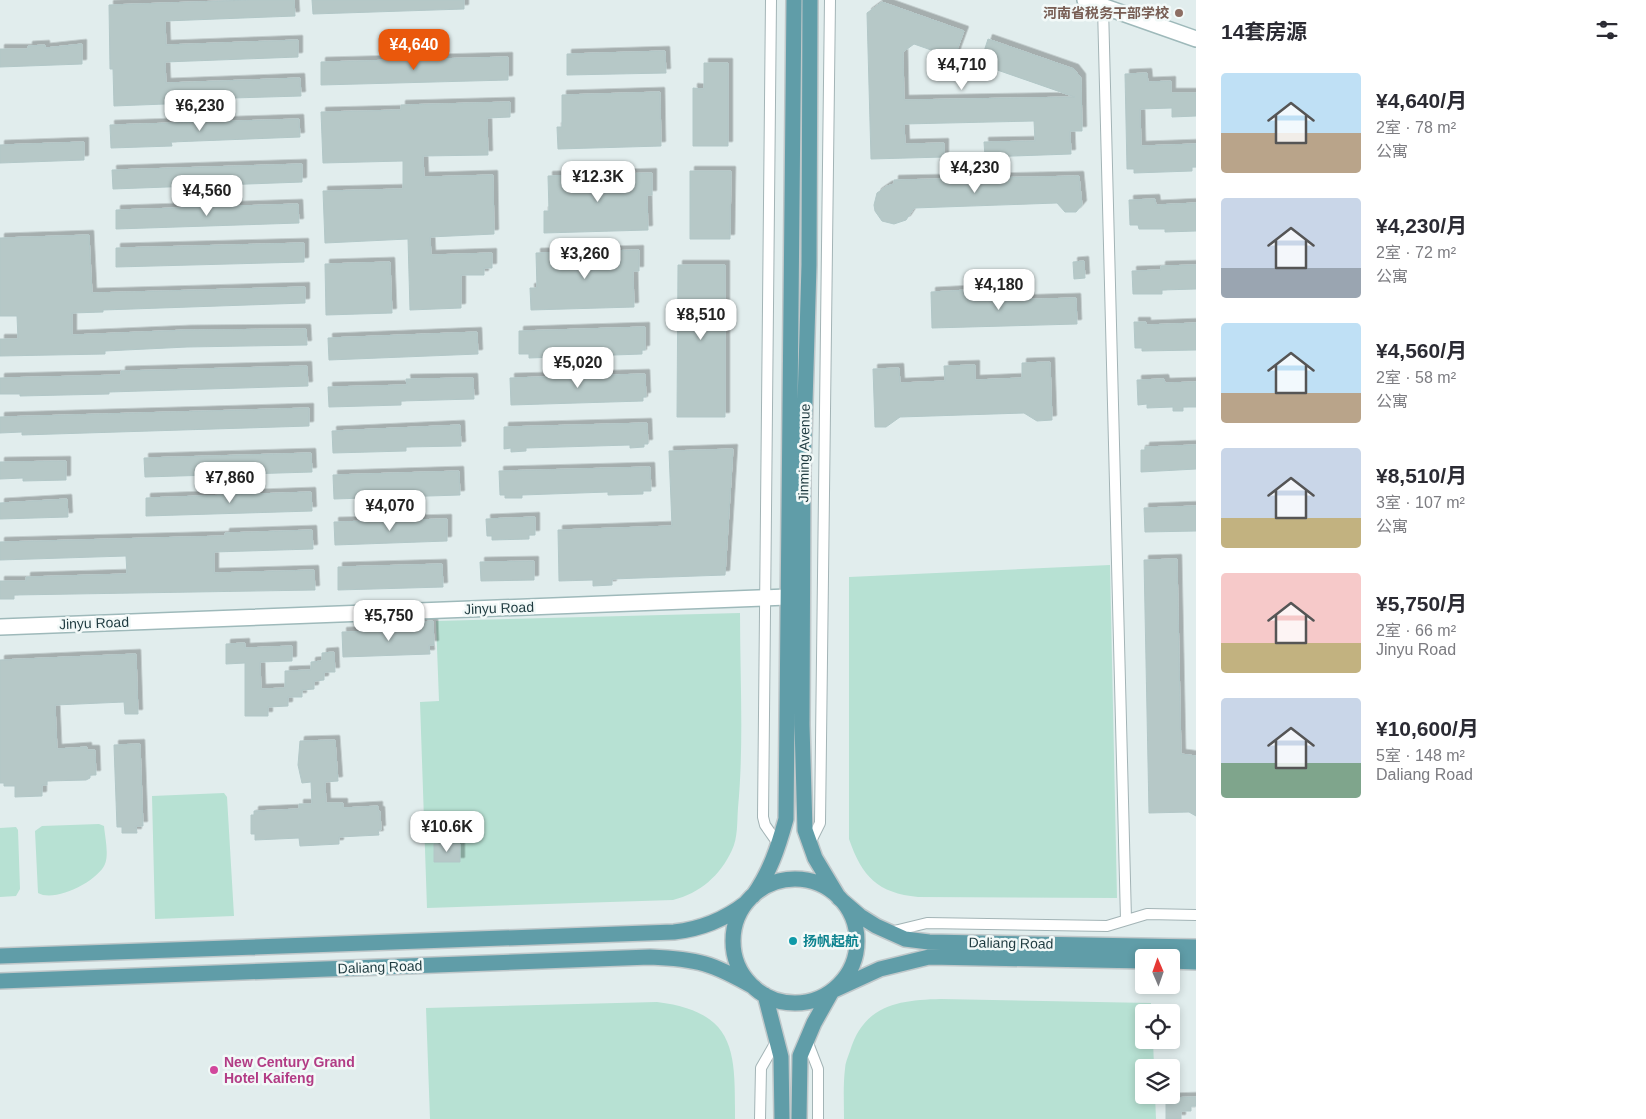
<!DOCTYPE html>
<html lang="zh">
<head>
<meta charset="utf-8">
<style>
	body { margin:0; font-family:Arial,"Noto Sans SC",sans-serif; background:#f7f7f7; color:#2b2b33; height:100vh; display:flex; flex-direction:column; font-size:19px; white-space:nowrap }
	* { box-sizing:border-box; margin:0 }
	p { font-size:16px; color:#7c7c81 }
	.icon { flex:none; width:28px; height:28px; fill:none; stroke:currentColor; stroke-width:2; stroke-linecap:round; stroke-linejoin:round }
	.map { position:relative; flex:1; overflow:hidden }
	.panel { display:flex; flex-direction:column; background:#fff; width:450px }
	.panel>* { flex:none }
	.needle { width:32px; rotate:358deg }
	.buttons { position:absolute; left:1135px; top:949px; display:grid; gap:10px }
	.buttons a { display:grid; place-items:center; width:45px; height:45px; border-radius:5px; background:#fff; box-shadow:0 2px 8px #0003; font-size:25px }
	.price { position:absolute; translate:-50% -42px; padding:0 11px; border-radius:10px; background:#fff; color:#222; font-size:16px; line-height:32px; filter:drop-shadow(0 1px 2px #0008) }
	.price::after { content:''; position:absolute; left:50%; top:30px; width:15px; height:11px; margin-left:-8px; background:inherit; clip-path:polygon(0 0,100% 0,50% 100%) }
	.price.current { background:#ea580c; color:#fff }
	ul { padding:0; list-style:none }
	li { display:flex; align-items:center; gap:15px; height:125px; padding:0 25px }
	li span { display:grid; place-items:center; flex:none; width:140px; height:100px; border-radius:5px; color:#555 }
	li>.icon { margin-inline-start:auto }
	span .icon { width:60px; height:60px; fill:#fffc; stroke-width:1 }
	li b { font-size:21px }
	h2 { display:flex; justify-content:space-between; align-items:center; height:60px; padding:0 25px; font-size:21px }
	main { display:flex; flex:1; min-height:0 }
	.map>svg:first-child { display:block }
	.green { fill:#b7e1d3 }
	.building { fill:#b6c8c7; stroke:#b2c7c7; filter:url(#shadow) }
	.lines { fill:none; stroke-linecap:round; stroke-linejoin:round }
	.street-casing { stroke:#a3b4b6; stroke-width:12 }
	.secondary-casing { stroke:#9eb9ba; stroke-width:18 }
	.primary-casing { stroke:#c0c8ca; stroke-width:18 }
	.street { stroke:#fff; stroke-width:10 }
	.secondary { stroke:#fff; stroke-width:15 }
	.primary { stroke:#609da8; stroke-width:15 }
	.education-dot { fill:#8d6e63; stroke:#f2f9f8; stroke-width:2 }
	.culture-dot { fill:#0f9aa8; stroke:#f2f9f8; stroke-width:2 }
	.hotel-dot { fill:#d1479c; stroke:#f2f9f8; stroke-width:2 }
	.labels { text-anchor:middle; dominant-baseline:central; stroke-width:5; stroke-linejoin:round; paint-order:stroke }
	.education-label { font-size:14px; font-weight:bold; fill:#785e54; stroke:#f2f9f8; text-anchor:end }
	.street-label { font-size:14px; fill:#1f3b40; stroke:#f2f9f8 }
	.culture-label { font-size:14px; font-weight:bold; fill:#0d838f; stroke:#f2f9f8; text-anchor:start }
	.hotel-label { font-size:14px; font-weight:bold; fill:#b23c85; stroke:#f2f9f8; text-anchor:start }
</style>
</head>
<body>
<main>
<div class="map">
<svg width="1196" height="1119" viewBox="0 0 1196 1119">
	<defs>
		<filter id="shadow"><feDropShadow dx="4.5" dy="-4.5" stdDeviation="0" flood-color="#0004"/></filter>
	</defs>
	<rect width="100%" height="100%" fill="#e1eded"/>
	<path class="green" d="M1110 565 1117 898 918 897C878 893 862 877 849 839V577Z
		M740 613C740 678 744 744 738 808 737 821 738 838 732 850 720 876 700 893 673 900L427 908 420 702 439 701 436 621Z
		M224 793 227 797 234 916 155 919 152 796Z
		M99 824 104 826C105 837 109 854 105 864 98 881 55 903 38 893L35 831 42 826Z
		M16 827 18 830 20 889 16 896 0 897V828Z
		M941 999 1151 1003V1012H1144V1040H1153L1154 1067 1144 1068V1095H1155L1156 1119H844C844 1103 843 1085 845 1069 845 1063 848 1057 850 1051 864 1005 898 1000 941 999Z
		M657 1002C737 1012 735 1052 735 1119H430L426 1008Z"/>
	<path class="building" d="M249 0H294L295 16 165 21 166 45 298 40V57L165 62 166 83 300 78 301 96 165 100V104L114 106 113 69H110L109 5Z
		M312 0H464V9L313 14Z
		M882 2 964 31 954 58 914 44 903 52 904 100 1075 97 980 64 988 39 1074 69 1081 78 1082 131H1070L1071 154 985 157 984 142 1035 141 1034 121 904 124 905 144 944 143V157L871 159 867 13Z
		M82 44V64L0 67V49H28V46L45 45V48Z
		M665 51 666 73 567 75V54Z
		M508 57V80L321 85V62Z
		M704 63H728V146H693V88L704 89Z
		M1147 73 1148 82 1171 81V93H1196V116L1172 117V108L1140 109 1141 146 1196 144V167H1192V171L1134 173V169H1127L1125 74Z
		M660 92 661 146 558 149 557 127H562V95Z
		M510 102V117L487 118 488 155 423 156 424 177 493 175 494 234 430 237 431 255 492 253V268H484V275H461V308L410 310 408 239 325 243 323 191 403 189V161L323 163 321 112 401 110V105Z
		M299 119 300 137 171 142 172 146 111 148 110 125Z
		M84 142V160L0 163V145Z
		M302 164V182L113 189 112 170Z
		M690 171H731L730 239H690Z
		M652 173V195H647L648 230 544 233V211H549L548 176Z
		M1079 176 1082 205 1076 212H1065L1057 203 914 208 906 220 894 224 882 221 875 211 874 205 877 193 887 186 894 184V180Z
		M1155 199 1156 205 1196 203V231L1165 232V229H1139L1138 225H1130L1129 200Z
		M298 204 299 223 116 229V210Z
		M89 235 92 293 305 287V303L103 310V312L72 313V335L186 330 306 329 307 345 187 347 105 351V354L0 356V339H18L17 316H0V238Z
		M304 243V262L116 267V248Z
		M639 250V271H633L634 307 531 310 530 288H537L536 253Z
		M1084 261 1085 278 1074 279 1073 262Z
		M390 262 392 313 326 315 325 264Z
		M678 265H725V417H677Z
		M1196 265V289L1162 290V294H1133L1132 271 1161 270V266Z
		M968 290 969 301 1076 298 1077 324 932 328 931 292Z
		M1134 322H1146V325L1196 323V350L1142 351V348H1135Z
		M645 327V350H642V354L529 358V354H519V331Z
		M477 332 478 354 329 360 328 338Z
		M1050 362 1052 420 1037 421 1024 413 900 417 886 427H875L873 369 899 368 900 383 945 381 944 366 975 365V380L1022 378V363Z
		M307 366 308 386 109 392V394L20 396V394H0V378L121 375V371Z
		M645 374 646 397H643V401L511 405 510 378Z
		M473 378 474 399 401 401V405L329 407 328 387 407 385 406 379Z
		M1164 379 1165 383 1196 382V407H1183V411H1173V407L1147 408V404L1138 405 1137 380Z
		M309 408V426L22 435V432L0 433V417Z
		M647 423 648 444H644V447L630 448V445L526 448V451L511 452V448L504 449V427Z
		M460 425 461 446 406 447V451L333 453 332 431Z
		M1196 445V469L1141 472V450H1145V447Z
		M733 449 725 575 612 579V585L593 586V580L559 581 558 530 672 526 669 451Z
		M311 453 312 472 145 477 144 458Z
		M66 461V480L23 481V478L0 479V462Z
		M650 467 651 491H643V494L608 495V492L522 495V498H505V495H500L499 471Z
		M459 471 460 495 334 499 333 475Z
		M311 492 312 511 146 516V498Z
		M67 499 68 517 0 519V503Z
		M1196 506V531L1145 532 1144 508Z
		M535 517V535H529V539L492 540V536H487L486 519Z
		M447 519V541L335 545 334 522Z
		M312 530 313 549 214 552V573L314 570 315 590 14 595V599H0V581H26V577L127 574 126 556 0 560V542L225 536V533Z
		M1177 559 1181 754 1196 756V816L1189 812 1149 813 1144 560Z
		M534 561V580L481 581 480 562Z
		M442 564 443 587 338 590V567Z
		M433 621 434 645H429L430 654 343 657 342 632 420 630V622Z
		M245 643V648L292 646V661L260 662 261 689 285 688V671L311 670V662L322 661V653L334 652 335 672H324V680L314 681V689L302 690V697H288V706L268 707V716H245V663L226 664V644Z
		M136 654 138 714H125L124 702 55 705 57 749 87 747V750H95L96 775H90V778L86 780 47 781V785H42V796L15 797V786H4V783H0V660Z
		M335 740 338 781 325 782 326 803H343V808L378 806V811H380L381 830H378L379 835 339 837V844L300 846 299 838 255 840V834H251V815H254V811L299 809V804H312L311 782 302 783 298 765 300 741Z
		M140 744 143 826H136L137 833H122V827H117L114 745Z
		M434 844H460V862H434Z
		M1196 1097V1106H1191V1111H1181V1119H1166V1098Z"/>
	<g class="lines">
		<defs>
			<path id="street" d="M771 0 763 817 765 825 779 845
				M1103 7 1126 920
				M809 845 820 823 830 0
				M890 932 927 923 1107 926 1147 914 1196 915
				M806 1038 818 1069V1119
				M760 1119 761 1068 777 1040"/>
			<path id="secondary" d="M1085 0 1196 39
				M0 627 787 597"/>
			<path id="primary" d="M810 0 809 265 803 472 802 725 805 830 815 858 839 898 860 916 876 926 905 939 929 942 1196 947
				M733 941a62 62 0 1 1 124 0a62 62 0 1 1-124 0Z
				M753 896C770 872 778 848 786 819L794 0
				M0 956 674 932C702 929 724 920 746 903
				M1171 961 1196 962
				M0 981 650 957C698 959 712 963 754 987
				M765 995 781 1057 782 1119
				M799 1119 800 1056 814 1023 832 991 880 969 929 957 1144 961"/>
		</defs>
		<use href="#street" class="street-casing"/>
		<use href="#secondary" class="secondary-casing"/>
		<use href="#primary" class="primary-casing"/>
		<use href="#street" class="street"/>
		<use href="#secondary" class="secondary"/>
		<use href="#primary" class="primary"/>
	</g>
	<circle class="education-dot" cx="1179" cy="13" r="5"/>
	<circle class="culture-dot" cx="793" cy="941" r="5"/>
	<circle class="hotel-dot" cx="214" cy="1070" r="5"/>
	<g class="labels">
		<g class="education-label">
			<text x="1169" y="13">河南省税务干部学校</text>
		</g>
		<g class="street-label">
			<text transform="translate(804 453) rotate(-89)">Jinming Avenue</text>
			<text transform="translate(499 608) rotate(-2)">Jinyu Road</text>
			<text transform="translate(94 623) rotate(-2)">Jinyu Road</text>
			<text transform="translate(1011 943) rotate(1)">Daliang Road</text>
			<text transform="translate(380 967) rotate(-2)">Daliang Road</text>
		</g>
		<g class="culture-label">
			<text x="803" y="941">扬帆起航</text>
		</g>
		<g class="hotel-label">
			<text x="224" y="1062">New Century Grand<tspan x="224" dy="16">Hotel Kaifeng</tspan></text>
		</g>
	</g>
</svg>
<div class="buttons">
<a><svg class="needle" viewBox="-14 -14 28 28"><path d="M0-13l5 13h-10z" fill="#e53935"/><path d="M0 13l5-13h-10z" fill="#7c7c81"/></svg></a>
<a><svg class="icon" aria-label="locate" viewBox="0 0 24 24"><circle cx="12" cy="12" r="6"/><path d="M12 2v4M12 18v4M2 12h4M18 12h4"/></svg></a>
<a><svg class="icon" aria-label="layers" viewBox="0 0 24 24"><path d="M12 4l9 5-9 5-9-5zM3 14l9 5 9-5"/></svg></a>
</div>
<b class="price current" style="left:414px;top:71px">¥4,640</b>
<b class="price" style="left:962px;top:91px">¥4,710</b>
<b class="price" style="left:200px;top:132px">¥6,230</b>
<b class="price" style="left:975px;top:194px">¥4,230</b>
<b class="price" style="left:598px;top:203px">¥12.3K</b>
<b class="price" style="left:207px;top:217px">¥4,560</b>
<b class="price" style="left:585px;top:280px">¥3,260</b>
<b class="price" style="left:999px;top:311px">¥4,180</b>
<b class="price" style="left:701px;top:341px">¥8,510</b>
<b class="price" style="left:578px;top:389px">¥5,020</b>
<b class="price" style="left:230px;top:504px">¥7,860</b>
<b class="price" style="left:390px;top:532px">¥4,070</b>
<b class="price" style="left:389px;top:642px">¥5,750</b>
<b class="price" style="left:447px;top:853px">¥10.6K</b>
</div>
<section class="panel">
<h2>14套房源<svg class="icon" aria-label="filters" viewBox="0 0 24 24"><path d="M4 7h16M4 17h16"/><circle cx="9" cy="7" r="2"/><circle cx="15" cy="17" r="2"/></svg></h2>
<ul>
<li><span style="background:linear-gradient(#bfe0f5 60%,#b9a48a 0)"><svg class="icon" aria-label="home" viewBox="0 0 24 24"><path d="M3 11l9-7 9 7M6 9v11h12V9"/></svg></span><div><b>¥4,640/月</b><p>2室 · 78 m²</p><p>公寓</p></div></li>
<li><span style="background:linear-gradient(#c9d6e8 70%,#9aa5b1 0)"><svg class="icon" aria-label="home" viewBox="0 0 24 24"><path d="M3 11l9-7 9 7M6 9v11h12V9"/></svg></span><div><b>¥4,230/月</b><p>2室 · 72 m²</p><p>公寓</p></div></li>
<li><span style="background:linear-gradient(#bfe0f5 70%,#b9a48a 0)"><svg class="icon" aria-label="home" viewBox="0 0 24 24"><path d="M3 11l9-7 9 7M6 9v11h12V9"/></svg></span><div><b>¥4,560/月</b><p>2室 · 58 m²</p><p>公寓</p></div></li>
<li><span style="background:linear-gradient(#c9d6e8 70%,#c2b280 0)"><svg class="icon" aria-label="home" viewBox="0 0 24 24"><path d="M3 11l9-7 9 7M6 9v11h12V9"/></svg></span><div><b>¥8,510/月</b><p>3室 · 107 m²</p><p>公寓</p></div></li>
<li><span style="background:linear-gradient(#f6c9c9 70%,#c2b280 0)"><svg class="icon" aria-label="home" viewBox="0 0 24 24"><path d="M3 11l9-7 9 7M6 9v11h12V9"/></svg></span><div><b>¥5,750/月</b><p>2室 · 66 m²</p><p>Jinyu Road</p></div></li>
<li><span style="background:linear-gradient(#c9d6e8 65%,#7fa58c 0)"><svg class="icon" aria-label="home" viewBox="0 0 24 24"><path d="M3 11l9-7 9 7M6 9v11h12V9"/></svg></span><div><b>¥10,600/月</b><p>5室 · 148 m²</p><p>Daliang Road</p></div></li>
</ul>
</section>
</main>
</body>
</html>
